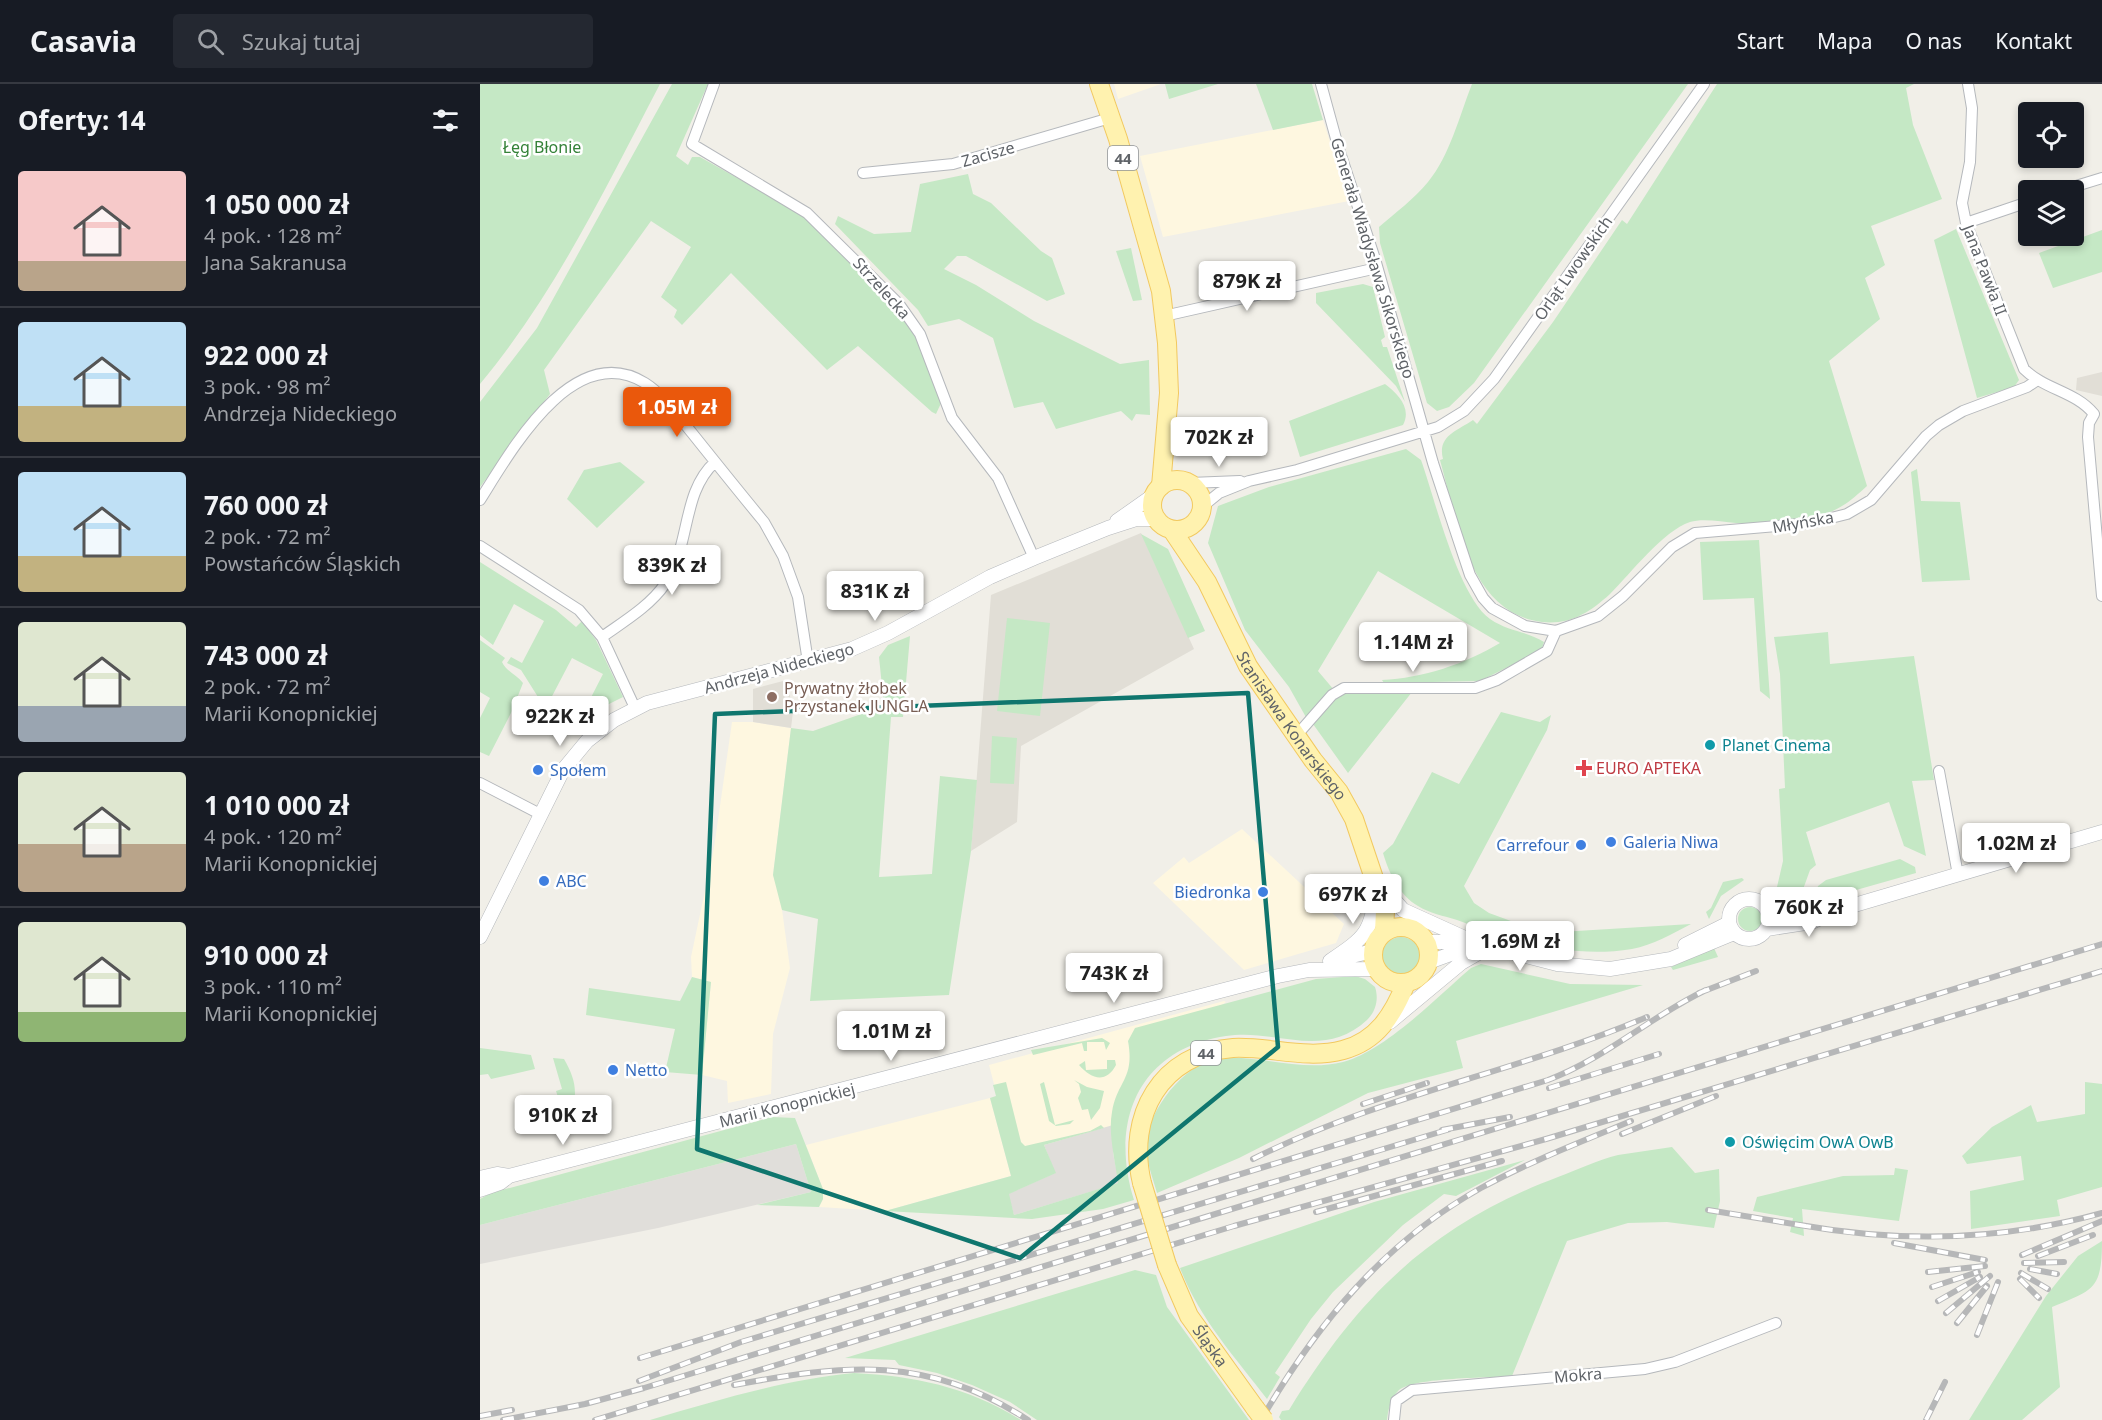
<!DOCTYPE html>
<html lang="pl">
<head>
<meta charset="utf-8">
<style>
	body { margin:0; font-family:"Noto Sans",sans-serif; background:#242831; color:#f1f3f6; height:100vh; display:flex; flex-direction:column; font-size:22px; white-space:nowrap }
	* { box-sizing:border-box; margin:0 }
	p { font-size:20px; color:#9ea1a6 }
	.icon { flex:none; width:33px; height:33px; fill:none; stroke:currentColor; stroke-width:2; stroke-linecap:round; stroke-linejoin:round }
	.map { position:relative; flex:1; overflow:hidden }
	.side { display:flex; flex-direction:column; background:#171b24; width:480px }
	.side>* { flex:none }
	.buttons { position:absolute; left:1538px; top:18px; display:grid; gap:12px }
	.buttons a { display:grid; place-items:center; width:66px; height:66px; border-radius:6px; background:#171b24; box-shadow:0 3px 9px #0003; font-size:30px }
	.price { position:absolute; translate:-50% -51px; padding:0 14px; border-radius:6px; background:#fff; color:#222; font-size:20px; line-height:39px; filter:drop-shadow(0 2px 3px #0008) }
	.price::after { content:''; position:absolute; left:50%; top:36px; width:18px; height:14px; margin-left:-9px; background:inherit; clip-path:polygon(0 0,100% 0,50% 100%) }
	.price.on { background:#ea580c; color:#fff }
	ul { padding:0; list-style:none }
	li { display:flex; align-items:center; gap:18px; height:150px; padding:0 18px }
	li+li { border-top:2px solid #363941 }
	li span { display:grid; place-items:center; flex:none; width:168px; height:120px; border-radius:6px; color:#555 }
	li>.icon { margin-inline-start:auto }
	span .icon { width:72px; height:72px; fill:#fffc; stroke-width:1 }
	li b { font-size:26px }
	h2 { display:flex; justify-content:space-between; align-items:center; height:72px; padding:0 18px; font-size:26px }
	header { display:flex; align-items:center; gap:36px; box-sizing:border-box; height:84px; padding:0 30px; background:#171b24; border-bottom:2px solid #363941 }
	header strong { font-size:28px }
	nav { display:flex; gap:33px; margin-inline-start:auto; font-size:21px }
	.search { width:420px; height:54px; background:#242831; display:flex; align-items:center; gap:15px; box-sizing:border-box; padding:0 21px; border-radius:6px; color:#9ea1a6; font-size:22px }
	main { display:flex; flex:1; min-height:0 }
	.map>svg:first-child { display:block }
	.commercial { fill:#fef7e0 }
	.industrial { fill:#e0deda }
	.education { fill:#e1ded6 }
	.green { fill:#c5e8c5 }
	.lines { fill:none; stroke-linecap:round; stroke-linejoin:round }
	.minor-casing { stroke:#b5b8bc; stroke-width:12 }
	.tertiary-casing { stroke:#b5b8bc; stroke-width:15 }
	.primary-casing { stroke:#f2c960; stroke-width:20 }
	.minor { stroke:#fff; stroke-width:10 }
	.tertiary { stroke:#fff; stroke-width:14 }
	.primary { stroke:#fff2af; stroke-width:18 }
	.rail-casing { stroke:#b6b7b8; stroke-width:6 }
	.rail { stroke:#fff; stroke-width:4; stroke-dasharray:11; stroke-linecap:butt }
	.primary-bridge-casing { stroke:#f2c960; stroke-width:20; stroke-linecap:butt }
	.primary-bridge { stroke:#fff2af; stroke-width:18 }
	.marked { fill:none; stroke:#0f766e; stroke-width:4.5; stroke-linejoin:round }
	.education-dot { fill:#8d6e63; stroke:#fff; stroke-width:2 }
	.culture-dot { fill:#0f9aa8; stroke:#fff; stroke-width:2 }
	.health-dot { fill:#e0444e; stroke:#fff; stroke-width:2 }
	.shop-dot { fill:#3f7fe0; stroke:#fff; stroke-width:2 }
	.labels { text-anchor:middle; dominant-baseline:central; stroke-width:5; stroke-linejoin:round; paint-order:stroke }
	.shield { fill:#fff; stroke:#8f9295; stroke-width:1.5 }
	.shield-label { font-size:15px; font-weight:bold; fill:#5f6368 }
	.park-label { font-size:16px; fill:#348238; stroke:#fff }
	.street-label { font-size:16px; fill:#5f6368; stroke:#fff }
	.education-label { font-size:16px; fill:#785e54; stroke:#fff; text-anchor:start }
	.culture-label { font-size:16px; fill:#0d838f; stroke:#fff; text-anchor:start }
	.health-label { font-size:16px; fill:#be3a42; stroke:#fff; text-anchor:start }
	.shop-label { font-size:16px; fill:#366cbe; stroke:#fff; text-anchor:start }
</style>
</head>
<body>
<header>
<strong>Casavia</strong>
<div class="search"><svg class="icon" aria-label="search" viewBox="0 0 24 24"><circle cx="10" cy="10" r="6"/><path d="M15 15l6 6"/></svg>Szukaj tutaj</div>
<nav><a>Start</a><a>Mapa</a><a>O nas</a><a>Kontakt</a></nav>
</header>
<main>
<section class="side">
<h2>Oferty: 14<svg class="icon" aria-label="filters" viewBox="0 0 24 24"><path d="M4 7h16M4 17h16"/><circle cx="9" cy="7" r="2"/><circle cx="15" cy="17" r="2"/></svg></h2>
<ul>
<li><span style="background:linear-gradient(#f6c9c9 75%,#b9a48a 0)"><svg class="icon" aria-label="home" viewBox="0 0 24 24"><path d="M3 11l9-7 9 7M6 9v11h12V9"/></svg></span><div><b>1 050 000 zł</b><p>4 pok. · 128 m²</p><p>Jana Sakranusa</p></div></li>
<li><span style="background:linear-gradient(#bfe0f5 70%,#c2b280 0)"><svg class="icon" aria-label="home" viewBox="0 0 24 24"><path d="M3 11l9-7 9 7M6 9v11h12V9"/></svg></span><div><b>922 000 zł</b><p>3 pok. · 98 m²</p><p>Andrzeja Nideckiego</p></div></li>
<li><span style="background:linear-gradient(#bfe0f5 70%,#c2b280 0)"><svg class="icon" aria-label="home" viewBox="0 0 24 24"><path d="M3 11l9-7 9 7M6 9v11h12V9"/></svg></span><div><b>760 000 zł</b><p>2 pok. · 72 m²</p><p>Powstańców Śląskich</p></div></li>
<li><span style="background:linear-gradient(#dfe7d0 70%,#9aa5b1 0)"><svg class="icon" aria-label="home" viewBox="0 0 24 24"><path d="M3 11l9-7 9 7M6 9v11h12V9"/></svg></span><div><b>743 000 zł</b><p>2 pok. · 72 m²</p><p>Marii Konopnickiej</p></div></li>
<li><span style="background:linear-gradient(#dfe7d0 60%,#b9a48a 0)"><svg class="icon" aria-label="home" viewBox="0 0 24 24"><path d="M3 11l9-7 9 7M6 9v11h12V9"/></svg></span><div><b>1 010 000 zł</b><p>4 pok. · 120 m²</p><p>Marii Konopnickiej</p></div></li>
<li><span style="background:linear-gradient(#dfe7d0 75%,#8fb573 0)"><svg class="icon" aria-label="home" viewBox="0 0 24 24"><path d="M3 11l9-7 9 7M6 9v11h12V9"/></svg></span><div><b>910 000 zł</b><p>3 pok. · 110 m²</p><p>Marii Konopnickiej</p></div></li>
</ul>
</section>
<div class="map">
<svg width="1622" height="1336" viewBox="0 0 1622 1336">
	<rect width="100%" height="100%" fill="#f1efe8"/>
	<path class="commercial" d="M634 0H681L638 15Z
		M843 36 869 117 683 153 660 72Z
		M252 638H273L311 644 293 791 300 811 310 884 293 950 291 1010 248 1019 247 997 222 991 231 898 212 893 211 873 234 764Z
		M762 745 864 840 856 859 764 886 673 799 704 773 709 779Z
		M744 917 746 918 680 964 633 1041 537 1088 509 981Z
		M510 1014 531 1092 405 1127 339 1123 343 1115V1105L326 1061Z"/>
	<path class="industrial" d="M633 1041V1069L639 1099 534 1131 528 1110 575 1089 564 1061Z
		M316 1060 331 1108 178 1144 0 1180V1141Z"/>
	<path class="education" d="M1622 288V312L1596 306 1597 294Z
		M661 449 714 565 541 662 537 738 491 767 511 511Z
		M307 596 313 628 311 644 273 638V605Z"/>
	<path class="green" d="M0 0H180C126 103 75 210 0 300Z
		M192 0H228L196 72 208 81 212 73H220L314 126 342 146 433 247 462 317 456 330 452 328 378 262 347 286 251 189 202 241 194 233 197 226 181 213 211 163 171 137 64 286 70 310 0 403V318L57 244Z
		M685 0H738L689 15Z
		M776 0H832L843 36 793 46Z
		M992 0H1208L994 299 969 323 957 327 947 319 900 159 899 143C915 129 934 115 948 98 970 71 979 33 992 0Z
		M1237 0H1434L1426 4 1433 41 1462 115 1391 142 1405 181 1385 194 1400 235 1349 277 1387 402C1379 409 1371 417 1362 422 1334 440 1288 440 1256 439 1242 438 1223 434 1210 438 1183 447 1151 489 1130 510 1109 529 1090 541 1062 538 988 529 976 433 960 376L963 375C957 352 977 347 993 336L997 340 1073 238 1142 136 1147 140Z
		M488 90 493 110 511 119 561 167 572 174 585 210 567 217 486 172H477L464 185 496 201 554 237 640 280 669 276 670 331 656 330 652 337 641 327 576 345 563 318 534 324 513 254 479 235 448 242 438 226 355 140 358 132 394 150 431 148 440 100Z
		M1476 145 1539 296 1534 303 1497 314 1454 156Z
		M1622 146V188L1573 204 1559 169Z
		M651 164 662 216 653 217 636 167Z
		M883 200 893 203 905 253 901 256 903 263H907L925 318 916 302 836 219V209Z
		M905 300C918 310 932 324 923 341L820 373 809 337Z
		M926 365 941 376C955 415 978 512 1010 535 1029 548 1047 547 1064 558L1062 564 1048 573 1000 597 904 599 902 596C943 594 985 580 1020 559L898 487 838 587 854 606 827 635 809 603 765 546 728 459 738 422 789 403Z
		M140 378 165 398 117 444 87 415 104 386Z
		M1437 385 1441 417 1480 418 1490 496 1442 498 1431 388Z
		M661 450 688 465 725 547 708 554Z
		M1279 456 1290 615 1280 607 1274 514 1223 516 1220 458Z
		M0 478 76 526 96 543 102 537 116 556 143 613 125 622 108 637 101 633 123 590 92 574 69 618 58 613 41 586 27 579 31 573 42 579 64 537 34 520 13 561 0 551Z
		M527 534 570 539 560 632 517 627Z
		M1348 548 1350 580 1434 572 1454 696 1432 697 1446 772 1424 762 1409 718 1326 748 1336 781 1330 786 1321 811 1306 810 1297 803 1303 777 1299 705 1305 704 1300 590 1294 553Z
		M430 552 423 633H411L399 793 452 790 460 692 497 696 491 767 469 911 330 917 338 835 302 826 293 791 311 644 333 647 404 622 399 573 408 561Z
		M0 556 25 574 22 578C26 587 37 591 43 599L32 627 9 672 0 668V634L10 614 0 608Z
		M871 606 932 608 868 689 833 640 856 614Z
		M1021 628 1060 638 1071 631 1067 646 984 802 994 819 1009 829 1064 849 1211 840C1192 850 1173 861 1152 865 1091 875 1033 857 977 836 964 832 949 829 938 822 919 811 909 789 903 769L913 760 952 688 979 700Z
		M512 652 537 654 534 700 510 699Z
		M1420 775 1435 783 1436 789 1348 814 1334 813 1338 802 1346 796Z
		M1262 794 1264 796 1241 812 1229 835 1226 828 1231 824 1243 798Z
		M1258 835a12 12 0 1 1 24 0a12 12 0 1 1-24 0Z
		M902 872a19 19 0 1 1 38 0a19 19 0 1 1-38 0Z
		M1234 864 1238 873 1193 886 1191 883Z
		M1001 880 1090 900 1163 901 976 957 983 984 888 1009 759 1074 677 1109C672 1091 663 1070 667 1051 675 1018 708 976 744 974 784 972 823 988 863 978 905 967 957 913 991 884Z
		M875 892 885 895 895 903C899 915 896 927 887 936 842 977 797 944 746 952 659 965 629 1037 654 1116L623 1125 552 1135 405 1127 531 1092 510 1014 516 1012 513 1001 526 998 541 1058 545 1062 610 1047 621 1041 624 1044 564 1061 576 1089 529 1110 534 1131 638 1099C635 1075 628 1050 632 1028 637 997 655 995 648 957L655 944 836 895Z
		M212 893 231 898 222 991 185 988 195 945 106 931 109 904 200 917Z
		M622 954 630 959 626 966 624 958H607V967H604L602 959 553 971 551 966Z
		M0 964 51 971 55 985 11 995 8 990 0 991Z
		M73 974 84 975C93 991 98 1004 93 1023L77 1036 74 1025 81 1022 76 1007 82 1005Z
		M627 976H635L636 981C626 1000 611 995 599 981L605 977 606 986 627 985Z
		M594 996 607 1003 624 1007 620 1024 611 1036 608 1025 602 1026 598 1014 601 1008 599 1000Z
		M564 998 575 1041 594 1036 590 1040 576 1042 569 1037 560 1000Z
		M1605 998 1622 1000V1103L1577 1116 1580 1132 1491 1145 1490 1107 1544 1096 1541 1072 1487 1080 1482 1072 1512 1043 1551 1021 1557 1038 1605 1030Z
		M292 1033 315 1034 343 1105V1115L339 1123 277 1121 331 1108 316 1060 0 1141V1115L11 1109Z
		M1192 1063 1215 1089 1239 1085 1240 1117 1234 1144 1187 1138 1148 1139 1087 1157 1032 1292C1009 1294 936 1293 919 1306 911 1313 908 1326 907 1336H801L799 1333 802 1327 809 1326C879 1212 951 1141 1078 1093 1097 1086 1118 1076 1138 1071 1156 1068 1174 1066 1192 1063Z
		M1045 1076 976 1112 964 1110 923 1141 853 1208 831 1235 795 1289 800 1293 787 1315C755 1273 719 1234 700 1184L894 1118Z
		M1415 1084 1428 1086 1419 1137 1322 1125 1324 1152 1310 1148 1313 1134 1273 1127 1277 1113 1363 1092 1414 1091Z
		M1622 1157C1622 1206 1613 1206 1572 1223L1580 1303 1542 1336H1489L1566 1212 1598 1172Z
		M655 1186 676 1191 687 1223 769 1336H557L530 1318 492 1301 457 1289 419 1281 415 1276 365 1274Z
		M374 1289C435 1292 488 1303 541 1336H170C238 1316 303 1296 374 1289Z"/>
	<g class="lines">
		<defs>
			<path id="minor" d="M234 0 212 60 327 129 419 220 440 250 472 334 518 394 554 474
				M841 0 858 62 895 175 953 379 990 491 1003 514 1012 524 1045 542 1076 547 1118 532 1143 512 1192 463 1215 449 1331 439 1367 430 1391 416 1446 352 1459 341 1483 327 1547 303 1556 297
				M1488 0 1492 24 1490 78 1482 119 1486 139 1544 285C1565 306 1595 307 1614 330
				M383 89 473 80 630 34
				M1583 106 1622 94
				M1486 139 1548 118
				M684 232 897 184
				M1614 330 1609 339 1608 353 1622 512
				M710 399 760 397
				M0 416C31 367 93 255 165 299 184 311 198 332 212 349 236 379 260 409 284 438L303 472 318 513 328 578
				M723 422 739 409 769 397 817 386 958 343 984 327 1014 295 1224 0
				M0 462 99 526 122 553
				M155 624 122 553C143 538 170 522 185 500 211 462 201 409 235 378
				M816 652 852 611 864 604H995L1017 596 1067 567 1076 547
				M1459 687 1478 791
				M0 699 60 730
				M914 1336 916 1317 932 1306 1165 1285 1195 1278 1296 1239"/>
			<path id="tertiary" d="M637 437 674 411
				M903 803 923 826 987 855
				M1249 835a20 20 0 1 1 40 0a20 20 0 1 1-40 0Z
				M1288 828 1321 830 1361 825 1622 748
				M1287 845 1332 838 1343 833
				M0 853 83 686 107 657 134 636 167 619 372 565 408 549 510 493 554 474 628 444 656 435H676
				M947 858H992L1077 880 1130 885 1191 875 1254 849
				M1205 861 1249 839
				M859 875 893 867
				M850 877C884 854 892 849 896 807
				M949 878 979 867 1002 868
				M910 938 981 879 1002 867
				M0 1094 17 1090 29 1092 798 892 829 886 896 885
				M0 1106 20 1099 29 1092"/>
			<g id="primary">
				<path d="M619 0 638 55 681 207 687 259 689 309 681 402"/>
				<circle cx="697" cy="421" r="25"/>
				<path id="s1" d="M692 446 727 498 768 582 833 676 859 708 874 735 905 827 904 848"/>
				<circle cx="921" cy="871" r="28"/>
				<path d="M662 1099C646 1032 681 969 753 964 789 962 826 976 863 966 897 957 913 931 926 899"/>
				<path id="s2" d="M687 1181 709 1232 775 1324"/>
			</g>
		</defs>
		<use href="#minor" class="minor-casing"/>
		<use href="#tertiary" class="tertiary-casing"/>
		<use href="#primary" class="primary-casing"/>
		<use href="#minor" class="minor"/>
		<use href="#tertiary" class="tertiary"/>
		<use href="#primary" class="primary"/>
		<defs>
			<path id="rail" d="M1219 909 1276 887
				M1069 1004 1179 970
				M883 1020 947 999
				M962 1046 1030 1033
				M1142 1050 1236 1012
				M773 1075C898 1012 1038 988 1167 933
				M1228 1126 1326 1142
				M836 1128 1022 1077
				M1320 1141C1422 1159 1522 1157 1622 1129
				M1414 1159 1505 1176
				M1542 1171 1622 1137
				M1558 1172 1613 1151
				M1544 1179 1584 1178
				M1550 1185 1577 1190
				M1448 1188 1505 1182
				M1541 1189 1568 1205
				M1540 1195 1559 1214
				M1452 1203 1498 1188
				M1458 1217 1500 1193
				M1466 1229 1510 1192
				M1477 1239 1507 1202
				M1497 1251 1518 1198
				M160 1274 1068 996C1126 974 1171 932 1226 906
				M159 1297 261 1258 970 1045
				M254 1301C366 1280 447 1271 548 1336
				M0 1332 32 1326
				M23 1336 105 1320 164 1304 1622 860
				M115 1336 754 1142 1066 1055 1622 887
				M781 1336C836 1241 904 1158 1001 1104 1049 1078 1101 1058 1151 1037
				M1446 1336 1465 1298"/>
		</defs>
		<use href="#rail" class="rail-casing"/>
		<use href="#rail" class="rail"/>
		<defs>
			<path id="primary-bridge" d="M662 1099 687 1181
				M775 1324 784 1336"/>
		</defs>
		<use href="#primary-bridge" class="primary-bridge-casing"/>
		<use href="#primary-bridge" class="primary-bridge"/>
	</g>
	<path class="marked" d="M768 609 798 963 540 1174 217 1065 235 630Z"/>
	<circle class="education-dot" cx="292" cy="613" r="6"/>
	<g class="culture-dot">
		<circle cx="1230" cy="661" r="6"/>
		<circle cx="1250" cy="1058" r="6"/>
	</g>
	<path class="health-dot" d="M1101 675h6v6h6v6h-6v6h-6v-6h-6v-6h6z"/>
	<g class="shop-dot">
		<circle cx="58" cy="686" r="6"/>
		<circle cx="1131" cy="758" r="6"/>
		<circle cx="1101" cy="761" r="6"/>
		<circle cx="64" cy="797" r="6"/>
		<circle cx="783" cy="808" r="6"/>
		<circle cx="133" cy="986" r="6"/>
	</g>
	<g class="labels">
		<g class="shield">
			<rect x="628" y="62" width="30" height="24" rx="4.5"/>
			<rect x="711" y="957" width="30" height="24" rx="4.5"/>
		</g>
		<g class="shield-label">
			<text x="643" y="74">44</text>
			<text x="726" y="969">44</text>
		</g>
		<g class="park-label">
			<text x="62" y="63">Łęg Błonie</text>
		</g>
		<g class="street-label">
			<text transform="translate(508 70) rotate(-16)">Zacisze</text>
			<text transform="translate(893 174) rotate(73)">Generała Władysława Sikorskiego</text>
			<text transform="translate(1093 184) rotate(-55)">Orląt Lwowskich</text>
			<text transform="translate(1505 186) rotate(69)">Jana Pawła II</text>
			<text transform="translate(402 204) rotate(48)">Strzelecka</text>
			<text transform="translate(1323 438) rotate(-10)">Młyńska</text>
			<text transform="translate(299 584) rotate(-15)">Andrzeja Nideckiego</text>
			<text stroke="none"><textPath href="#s1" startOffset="230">Stanisława Konarskiego</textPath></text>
			<text transform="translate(307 1021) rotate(-14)">Marii Konopnickiej</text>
			<text stroke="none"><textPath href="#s2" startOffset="92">Śląska</textPath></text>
			<text transform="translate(1098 1291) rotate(-5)">Mokra</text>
		</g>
		<g class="education-label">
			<text x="304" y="604">Prywatny żłobek<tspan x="304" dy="18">Przystanek JUNGLA</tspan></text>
		</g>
		<g class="culture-label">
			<text x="1242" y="661">Planet Cinema</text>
			<text x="1262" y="1058">Oświęcim OwA OwB</text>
		</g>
		<g class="health-label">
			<text x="1116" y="684">EURO APTEKA</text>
		</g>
		<g class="shop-label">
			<text x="70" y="686">Społem</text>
			<text x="1143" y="758">Galeria Niwa</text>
			<text x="1089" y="761" text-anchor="end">Carrefour</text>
			<text x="76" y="797">ABC</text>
			<text x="771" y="808" text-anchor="end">Biedronka</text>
			<text x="145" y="986">Netto</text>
		</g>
	</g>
</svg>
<div class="buttons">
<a><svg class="icon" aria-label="locate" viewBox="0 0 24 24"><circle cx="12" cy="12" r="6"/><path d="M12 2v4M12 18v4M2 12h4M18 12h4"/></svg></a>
<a><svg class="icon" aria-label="layers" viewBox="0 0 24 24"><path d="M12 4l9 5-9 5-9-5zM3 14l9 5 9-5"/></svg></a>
</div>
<b class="price" style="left:767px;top:228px">879K zł</b>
<b class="price on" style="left:197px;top:354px">1.05M zł</b>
<b class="price" style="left:739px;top:384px">702K zł</b>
<b class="price" style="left:192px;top:512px">839K zł</b>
<b class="price" style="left:395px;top:538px">831K zł</b>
<b class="price" style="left:933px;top:589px">1.14M zł</b>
<b class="price" style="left:80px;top:663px">922K zł</b>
<b class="price" style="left:1536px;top:790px">1.02M zł</b>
<b class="price" style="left:873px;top:841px">697K zł</b>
<b class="price" style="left:1329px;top:854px">760K zł</b>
<b class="price" style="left:1040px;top:888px">1.69M zł</b>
<b class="price" style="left:634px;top:920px">743K zł</b>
<b class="price" style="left:411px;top:978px">1.01M zł</b>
<b class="price" style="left:83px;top:1062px">910K zł</b>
</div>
</main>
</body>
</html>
